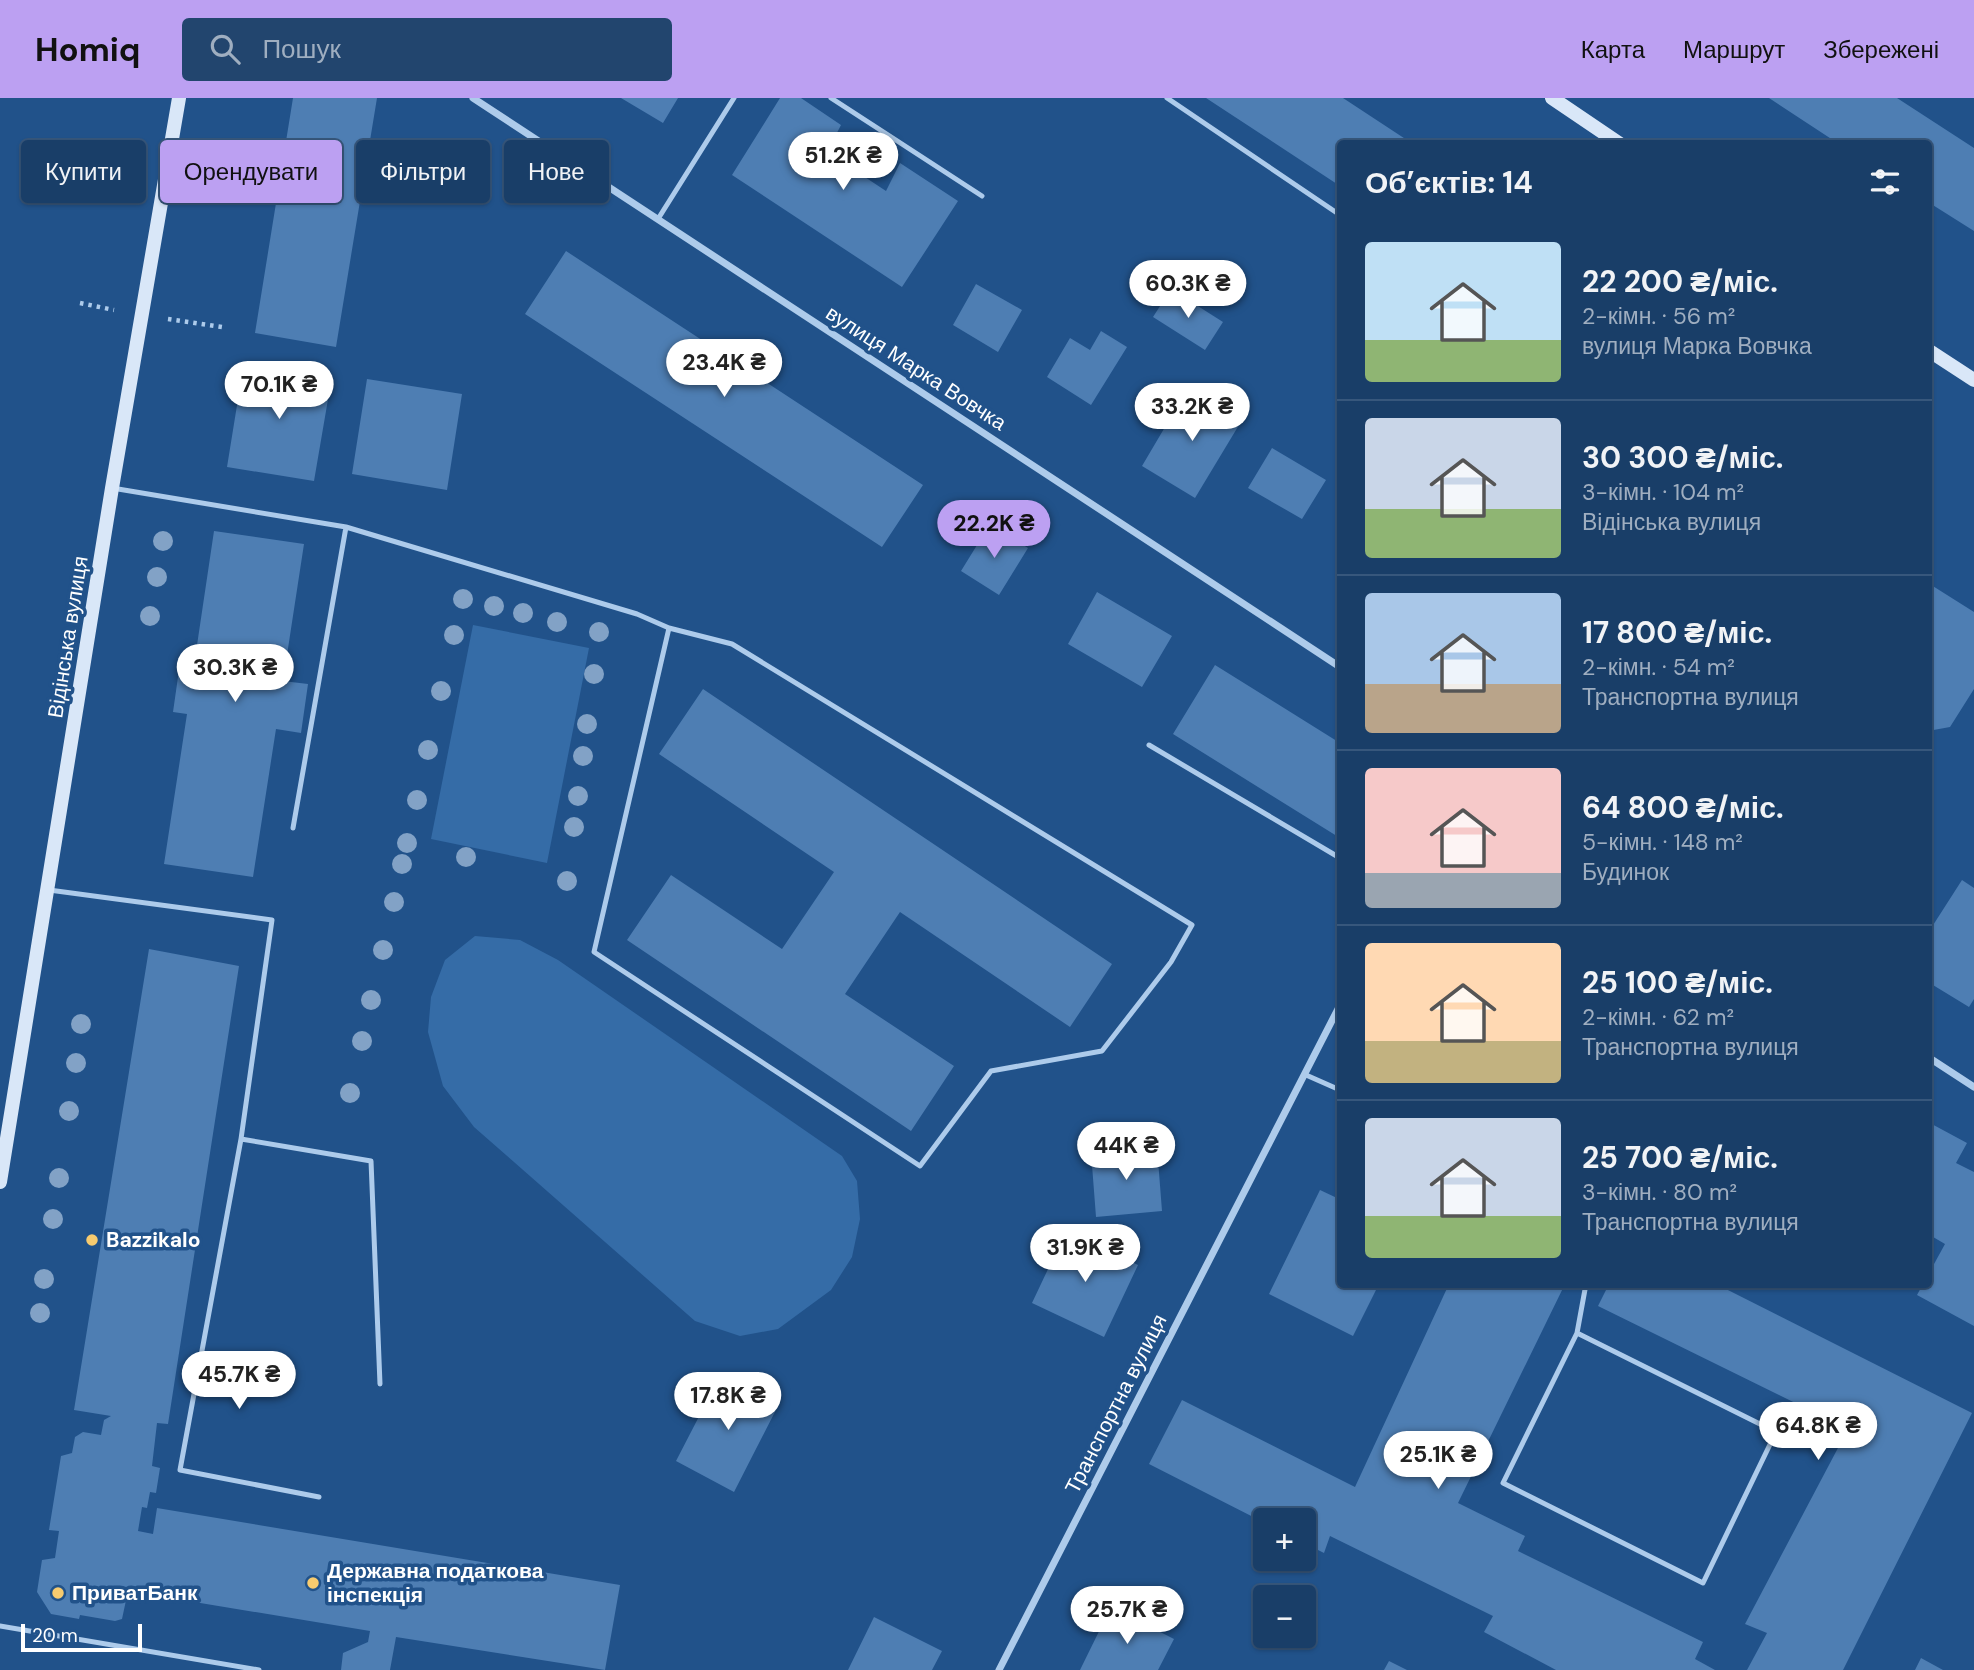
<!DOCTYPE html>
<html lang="uk">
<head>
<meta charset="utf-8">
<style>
	body { margin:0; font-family:"DM Sans",sans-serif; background:#22456e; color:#f1f3f6; height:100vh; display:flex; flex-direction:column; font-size:26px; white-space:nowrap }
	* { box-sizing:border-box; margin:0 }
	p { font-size:23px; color:#9faec0 }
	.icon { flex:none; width:38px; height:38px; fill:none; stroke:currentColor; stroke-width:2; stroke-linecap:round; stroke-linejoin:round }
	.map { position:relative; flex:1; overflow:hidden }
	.drawer { position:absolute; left:1337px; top:42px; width:595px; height:1148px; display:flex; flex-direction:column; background:#193e68; border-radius:7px; box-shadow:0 2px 5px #0004,0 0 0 2px #37577c }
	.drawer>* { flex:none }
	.guide { position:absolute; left:21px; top:42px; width:665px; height:63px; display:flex; gap:14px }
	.controls { position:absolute; left:1253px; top:1410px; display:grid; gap:14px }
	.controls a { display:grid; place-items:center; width:63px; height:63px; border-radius:7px; background:#193e68; box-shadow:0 2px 5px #0004,0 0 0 2px #37577c; font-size:35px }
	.scale { position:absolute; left:21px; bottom:18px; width:121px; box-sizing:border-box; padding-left:7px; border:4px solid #fff; border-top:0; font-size:19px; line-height:24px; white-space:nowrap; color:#fff; -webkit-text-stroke:5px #21528a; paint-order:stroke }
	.price { position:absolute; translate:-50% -60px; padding:0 16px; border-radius:24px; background:#fff; color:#222; font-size:23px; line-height:46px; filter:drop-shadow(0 2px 4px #0008) }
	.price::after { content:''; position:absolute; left:50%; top:42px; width:21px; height:16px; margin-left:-10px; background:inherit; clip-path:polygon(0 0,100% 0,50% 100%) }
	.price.on { background:#bca0f2; color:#111 }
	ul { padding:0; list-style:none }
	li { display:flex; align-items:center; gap:21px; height:175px; padding:0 28px }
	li+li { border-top:2px solid #37577c }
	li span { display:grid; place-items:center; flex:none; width:196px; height:140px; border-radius:7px; color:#555 }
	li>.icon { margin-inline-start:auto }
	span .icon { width:84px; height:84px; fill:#fffc; stroke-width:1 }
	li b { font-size:30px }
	h2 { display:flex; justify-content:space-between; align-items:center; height:84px; padding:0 28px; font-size:30px }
	.tag { padding:0 24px; border-radius:7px; background:#193e68; box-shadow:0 2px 5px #0004,0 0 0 2px #37577c; font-size:24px; line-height:63px }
	.tag.on { background:#bca0f2; color:#111 }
	header { display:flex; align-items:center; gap:42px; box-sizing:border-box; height:98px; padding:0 35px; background:#bca0f2; color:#111 }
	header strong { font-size:33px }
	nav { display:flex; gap:38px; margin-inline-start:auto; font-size:24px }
	.search { width:490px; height:63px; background:#22456e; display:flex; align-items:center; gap:18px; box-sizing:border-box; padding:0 24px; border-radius:7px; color:#9faec0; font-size:26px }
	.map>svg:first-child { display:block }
	.green { fill:#356ca7 }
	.building { fill:#4e7eb3 }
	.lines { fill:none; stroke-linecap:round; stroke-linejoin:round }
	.path { stroke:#adcbeb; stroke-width:4.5; stroke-dasharray:3.5 5; stroke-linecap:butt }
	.service { stroke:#adcbeb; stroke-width:5 }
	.minor { stroke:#adcbeb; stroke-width:7 }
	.secondary { stroke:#d9e7f8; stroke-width:14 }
	.tree { fill:#82a2c6 }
	.poi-dot { fill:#f7cb6f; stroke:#21528a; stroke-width:2.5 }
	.labels { text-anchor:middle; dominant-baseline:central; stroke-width:7; stroke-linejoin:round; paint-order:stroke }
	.street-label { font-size:21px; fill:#fff; stroke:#21528a }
	.poi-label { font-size:21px; font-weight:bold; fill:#fff; stroke:#21528a; text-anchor:start }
</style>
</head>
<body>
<header>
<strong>Homiq</strong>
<div class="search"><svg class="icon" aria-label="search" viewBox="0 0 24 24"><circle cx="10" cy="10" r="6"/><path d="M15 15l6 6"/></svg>Пошук</div>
<nav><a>Карта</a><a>Маршрут</a><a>Збережені</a></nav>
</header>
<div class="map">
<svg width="1974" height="1572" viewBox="0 0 1974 1572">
	<rect width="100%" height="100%" fill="#21528a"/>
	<path class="green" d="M473 527 589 550 547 765 431 741Z
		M475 838 520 842 558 862 842 1058 857 1083 860 1121 852 1159 831 1192 778 1231 740 1238 695 1223 474 1029 443 988 428 934 431 899 445 862Z"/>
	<path class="building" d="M293 0H377L336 249 255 235Z
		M621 0H678L663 25Z
		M780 0H801L841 27 827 54 886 93 900 65 958 103 902 189 732 77Z
		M1206 0H1343L1413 46H1340V88Z
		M1769 0H1897L1974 50V133L1928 104V46H1839Z
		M566 153 923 387 882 449 525 216Z
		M976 186 1022 212 998 254 953 227Z
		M1171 191 1223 224 1205 252 1153 219Z
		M1101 233 1127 249 1091 307 1047 279 1070 240 1090 252Z
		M244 264 332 278 314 383 227 369Z
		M367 281 462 296 447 392 352 376Z
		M1188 290 1242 322 1195 400 1142 368Z
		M1272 350 1326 382 1302 421 1248 390Z
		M990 426 1028 450 999 497 961 473Z
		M214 433 304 446 283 583 308 586 301 635 276 631 253 779 164 766 187 616 173 614 179 572 193 574Z
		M1928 485 1974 514V591L1950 629 1928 633Z
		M1097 494 1172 538 1142 589 1068 546Z
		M1215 567 1340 645V740L1173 636Z
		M703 591 1112 866 1070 929 900 814 845 896 954 968 911 1033 627 842 671 777 782 851 834 774 659 656Z
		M1962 782 1974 790V901L1969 909 1928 884V835Z
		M149 851 239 868 168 1326 157 1325 152 1368 160 1370 156 1395 150 1394 147 1410 142 1409 138 1433 153 1436 157 1410 620 1487 605 1572 396 1539 390 1572H341L343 1555 368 1544 370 1533 128 1493 122 1521 115 1523 80 1517 79 1521 51 1516 37 1494 42 1462 55 1460 59 1433 49 1432 61 1358 72 1355 75 1339 83 1334 101 1337 104 1322 111 1318 74 1312Z
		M1928 1024 1967 1045 1956 1065 1974 1074V1228L1917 1197 1923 1186H1928V1177L1945 1146 1928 1136Z
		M1157 1049 1162 1113 1096 1119 1091 1054Z
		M1320 1092 1337 1100 1340 1093V1186H1379L1353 1238 1269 1196Z
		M1066 1133 1138 1167 1104 1239 1032 1205Z
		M1449 1186H1565L1458 1405 1525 1438 1518 1453 1703 1544 1695 1561 1715 1572H1556L1484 1534 1493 1518 1330 1438 1324 1455 1304 1445V1423H1265V1425L1149 1366 1182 1302 1355 1389Z
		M1609 1186H1716L1972 1315 1843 1572H1747L1767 1535 1745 1526 1848 1331 1598 1208Z
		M722 1274 780 1304 734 1394 676 1363Z
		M1111 1509 1174 1541 1158 1572H1080Z
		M874 1519 942 1553 932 1572H848Z
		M1921 1560 1943 1572H1915Z
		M1389 1563 1407 1572H1384Z"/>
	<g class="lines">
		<path class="path" d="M80 205 114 212
			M168 221 222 229"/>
		<path class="service" d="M831 0 982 98
			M1167 0 1340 117
			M658 121 734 0
			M112 390 346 429 637 516 669 530 594 854 920 1068 991 973 1102 953 1171 864 1192 827 732 546 669 530
			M1149 647 1340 760
			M293 730 346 429
			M49 792 272 822 241 1041 371 1063 380 1286
			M1306 977 1340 992
			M241 1041 180 1372 319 1399
			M1577 1235 1776 1334 1703 1485 1503 1385 1577 1235 1586 1186
			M0 1528 259 1572"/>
		<path class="minor" d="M473 0 1340 569
			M1928 959 1974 989
			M999 1572 1340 907"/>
		<path class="secondary" d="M1552 0 1620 46
			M1928 252 1974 282
			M0 1084 112 390 179 0"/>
	</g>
	<g class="tree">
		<circle cx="163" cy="443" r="10"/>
		<circle cx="157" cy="479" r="10"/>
		<circle cx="463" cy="501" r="10"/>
		<circle cx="494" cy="508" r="10"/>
		<circle cx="523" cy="515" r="10"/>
		<circle cx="150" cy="518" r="10"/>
		<circle cx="557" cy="524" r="10"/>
		<circle cx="599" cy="534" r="10"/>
		<circle cx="454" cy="537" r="10"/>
		<circle cx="594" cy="576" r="10"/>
		<circle cx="441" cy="593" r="10"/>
		<circle cx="587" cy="626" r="10"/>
		<circle cx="428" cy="652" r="10"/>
		<circle cx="583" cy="658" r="10"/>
		<circle cx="578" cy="698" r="10"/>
		<circle cx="417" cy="702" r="10"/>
		<circle cx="574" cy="729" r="10"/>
		<circle cx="407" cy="745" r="10"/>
		<circle cx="466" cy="759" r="10"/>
		<circle cx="402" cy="766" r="10"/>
		<circle cx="567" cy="783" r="10"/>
		<circle cx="394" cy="804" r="10"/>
		<circle cx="383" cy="852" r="10"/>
		<circle cx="371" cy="902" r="10"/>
		<circle cx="81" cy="926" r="10"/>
		<circle cx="362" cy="943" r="10"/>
		<circle cx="76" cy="965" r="10"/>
		<circle cx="350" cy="995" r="10"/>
		<circle cx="69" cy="1013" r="10"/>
		<circle cx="59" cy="1080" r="10"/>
		<circle cx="53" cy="1121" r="10"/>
		<circle cx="44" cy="1181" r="10"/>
		<circle cx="40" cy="1215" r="10"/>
	</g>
	<g class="poi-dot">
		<circle cx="92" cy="1142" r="7"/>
		<circle cx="313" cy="1485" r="7"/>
		<circle cx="58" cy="1495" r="7"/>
	</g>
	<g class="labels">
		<g class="street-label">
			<text transform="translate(916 270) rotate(33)">вулиця Марка Вовчка</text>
			<text transform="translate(68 539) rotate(-81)">Відінська вулиця</text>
			<text transform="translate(1116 1306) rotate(-63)">Транспортна вулиця</text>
		</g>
		<g class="poi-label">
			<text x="106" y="1142">Bazzikalo</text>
			<text x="327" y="1473">Державна податкова<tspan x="327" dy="24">інспекція</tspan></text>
			<text x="72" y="1495">ПриватБанк</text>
		</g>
	</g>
</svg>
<div class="controls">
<a>+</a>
<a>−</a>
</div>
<div class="scale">20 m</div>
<b class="price" style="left:843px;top:94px">51.2K ₴</b>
<b class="price" style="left:1188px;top:222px">60.3K ₴</b>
<b class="price" style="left:724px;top:301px">23.4K ₴</b>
<b class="price" style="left:279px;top:323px">70.1K ₴</b>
<b class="price" style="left:1192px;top:345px">33.2K ₴</b>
<b class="price on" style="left:994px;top:462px">22.2K ₴</b>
<b class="price" style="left:235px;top:606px">30.3K ₴</b>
<b class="price" style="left:1126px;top:1084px">44K ₴</b>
<b class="price" style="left:1085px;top:1186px">31.9K ₴</b>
<b class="price" style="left:239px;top:1313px">45.7K ₴</b>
<b class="price" style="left:728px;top:1334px">17.8K ₴</b>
<b class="price" style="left:1818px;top:1364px">64.8K ₴</b>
<b class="price" style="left:1438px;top:1393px">25.1K ₴</b>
<b class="price" style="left:1127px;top:1548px">25.7K ₴</b>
<div class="guide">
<a class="tag">Купити</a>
<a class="tag on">Орендувати</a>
<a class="tag">Фільтри</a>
<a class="tag">Нове</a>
</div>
<section class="drawer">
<h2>Об’єктів: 14<svg class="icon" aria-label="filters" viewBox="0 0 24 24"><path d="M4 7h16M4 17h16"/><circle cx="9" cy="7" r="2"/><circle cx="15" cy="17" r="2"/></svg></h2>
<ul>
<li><span style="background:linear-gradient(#bfe0f5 70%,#8fb573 0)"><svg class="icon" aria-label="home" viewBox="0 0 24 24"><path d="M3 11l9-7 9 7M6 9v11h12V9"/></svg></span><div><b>22 200 ₴/міс.</b><p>2-кімн. · 56 m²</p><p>вулиця Марка Вовчка</p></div></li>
<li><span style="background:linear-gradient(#c9d6e8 65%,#8fb573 0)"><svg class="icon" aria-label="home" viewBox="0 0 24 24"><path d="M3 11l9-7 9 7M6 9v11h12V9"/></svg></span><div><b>30 300 ₴/міс.</b><p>3-кімн. · 104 m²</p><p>Відінська вулиця</p></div></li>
<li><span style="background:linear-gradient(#a9c7e8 65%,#b9a48a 0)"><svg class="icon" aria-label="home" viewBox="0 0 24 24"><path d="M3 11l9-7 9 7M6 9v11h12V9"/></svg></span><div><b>17 800 ₴/міс.</b><p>2-кімн. · 54 m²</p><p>Транспортна вулиця</p></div></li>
<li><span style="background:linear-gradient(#f6c9c9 75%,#9aa5b1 0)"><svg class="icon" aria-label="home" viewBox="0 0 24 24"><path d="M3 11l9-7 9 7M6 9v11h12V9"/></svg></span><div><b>64 800 ₴/міс.</b><p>5-кімн. · 148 m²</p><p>Будинок</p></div></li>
<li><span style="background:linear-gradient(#ffd9b3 70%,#c2b280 0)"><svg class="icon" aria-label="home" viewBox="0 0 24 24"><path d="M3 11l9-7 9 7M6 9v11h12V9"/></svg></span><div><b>25 100 ₴/міс.</b><p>2-кімн. · 62 m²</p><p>Транспортна вулиця</p></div></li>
<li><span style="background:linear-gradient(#c9d6e8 70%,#8fb573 0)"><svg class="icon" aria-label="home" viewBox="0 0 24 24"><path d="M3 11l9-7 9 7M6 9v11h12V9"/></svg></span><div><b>25 700 ₴/міс.</b><p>3-кімн. · 80 m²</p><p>Транспортна вулиця</p></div></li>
</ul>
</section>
</div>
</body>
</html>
